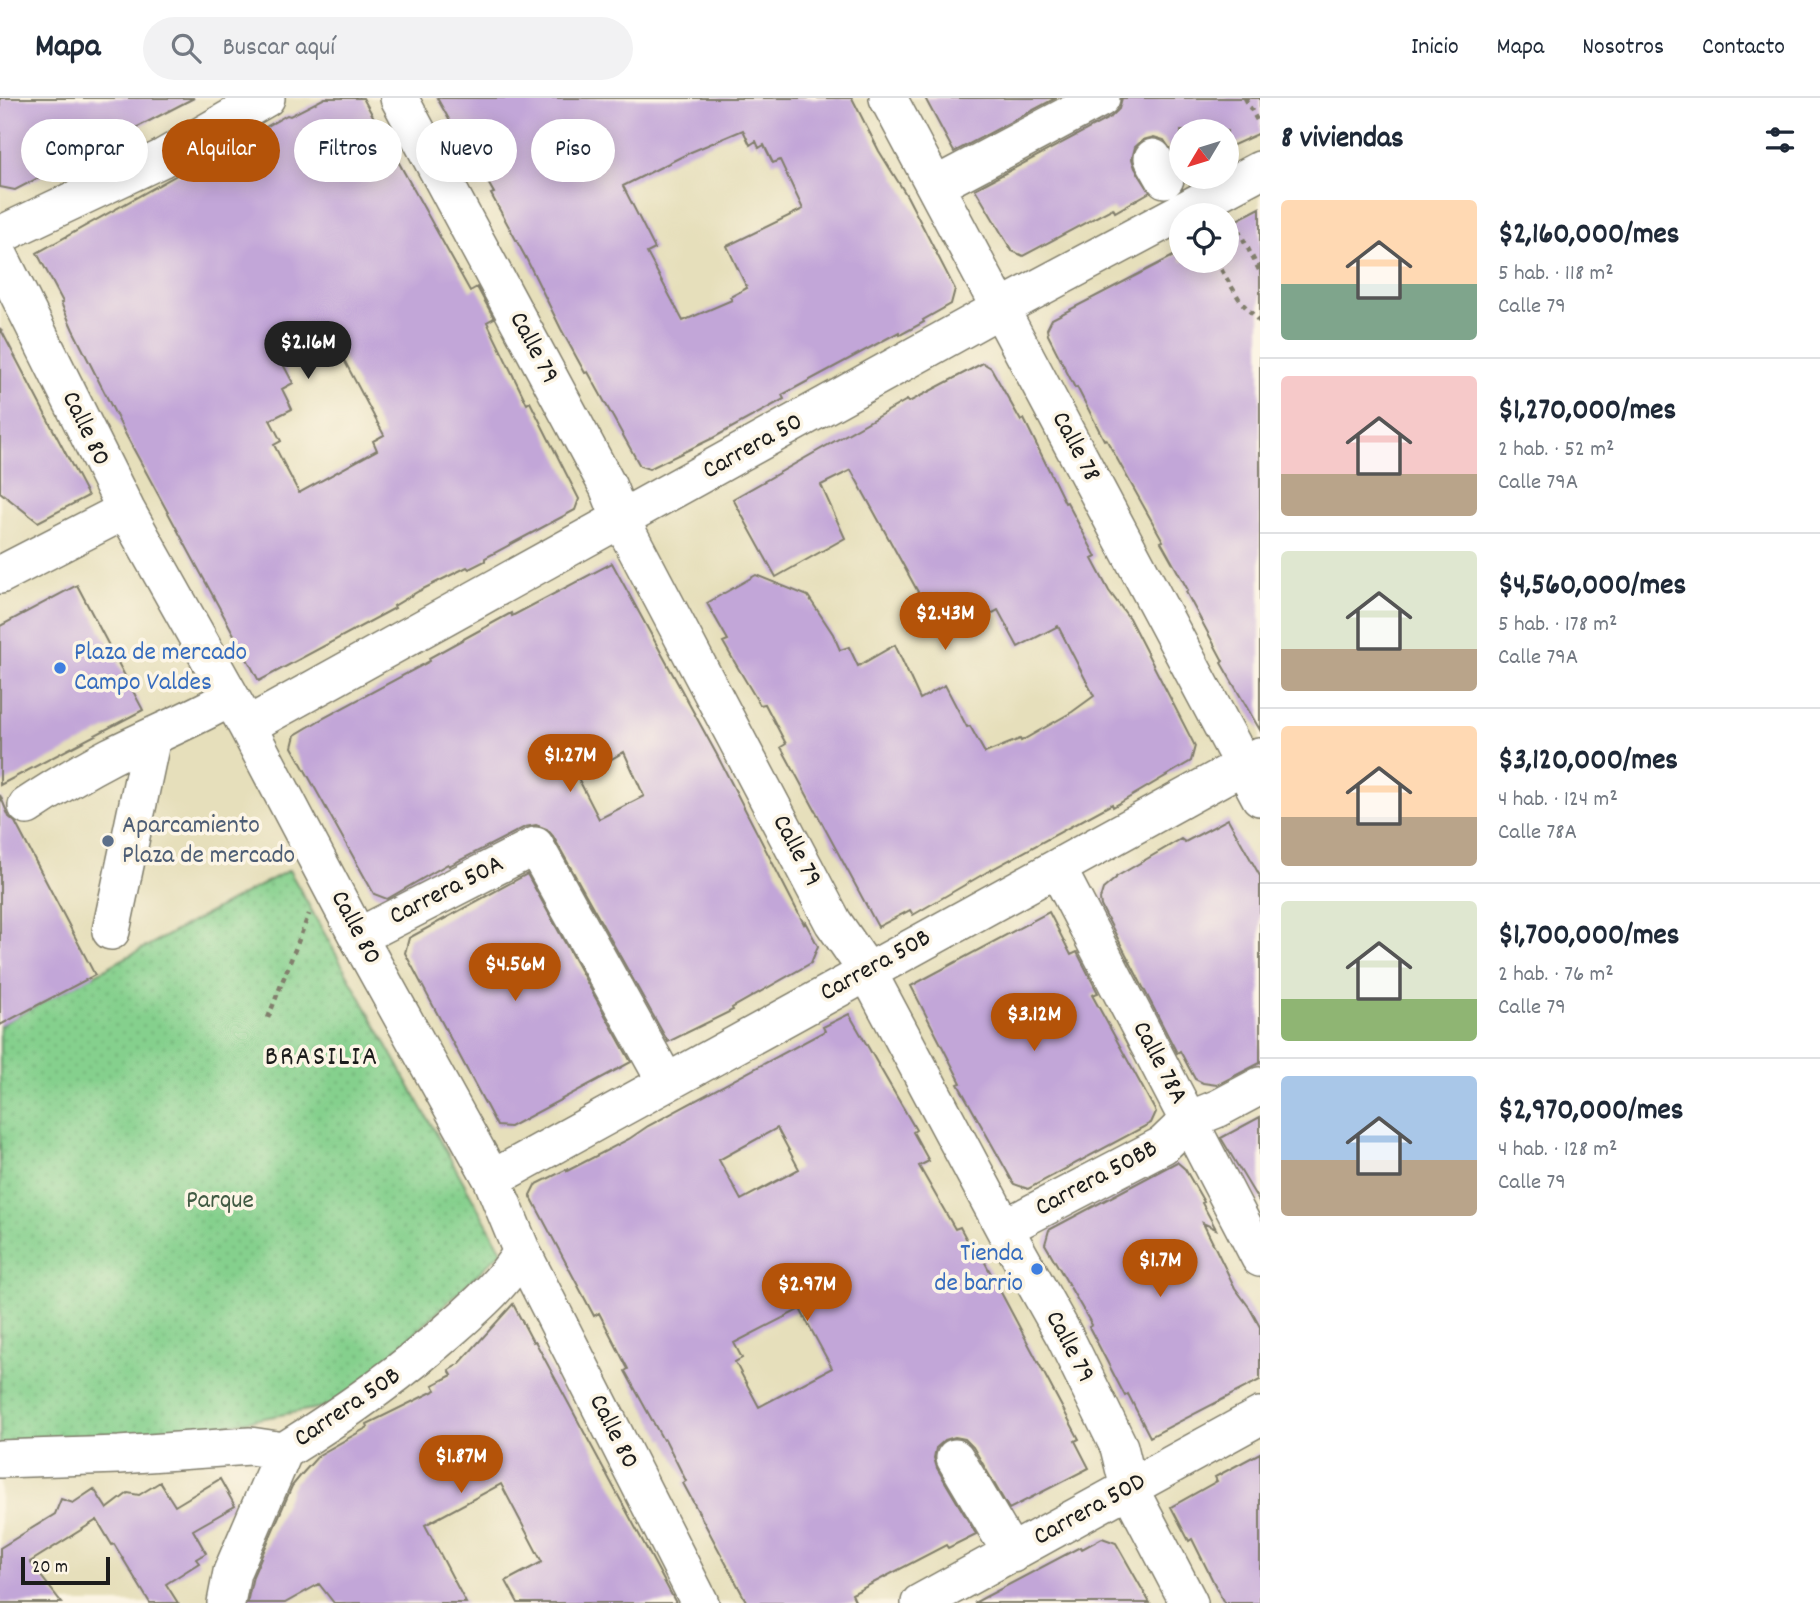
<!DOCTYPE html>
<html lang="es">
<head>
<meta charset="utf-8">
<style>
	body { margin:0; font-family:Dekko,sans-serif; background:#f2f2f3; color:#1f2937; height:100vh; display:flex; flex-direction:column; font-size:26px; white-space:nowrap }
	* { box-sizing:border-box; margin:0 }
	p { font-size:23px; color:#747a83 }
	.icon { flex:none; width:38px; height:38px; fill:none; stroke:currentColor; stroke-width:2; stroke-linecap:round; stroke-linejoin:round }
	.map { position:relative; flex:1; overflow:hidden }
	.sheet { display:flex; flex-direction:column; background:#fff; width:560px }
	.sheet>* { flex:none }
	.banner { position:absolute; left:21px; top:21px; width:665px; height:63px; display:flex; gap:14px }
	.needle { width:46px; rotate:232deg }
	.fabs { position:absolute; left:1169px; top:21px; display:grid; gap:14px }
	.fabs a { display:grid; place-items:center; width:70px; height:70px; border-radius:50%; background:#fff; box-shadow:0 4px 18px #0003; font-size:35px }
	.scale { position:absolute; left:21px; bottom:18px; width:89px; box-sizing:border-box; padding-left:7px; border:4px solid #1c1c1c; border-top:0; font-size:19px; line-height:24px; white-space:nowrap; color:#1c1c1c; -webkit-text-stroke:5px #fcf5e5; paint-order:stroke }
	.price { position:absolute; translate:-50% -60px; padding:0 16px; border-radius:24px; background:#b45309; color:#fff; font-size:23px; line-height:46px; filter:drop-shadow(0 2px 4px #0008) }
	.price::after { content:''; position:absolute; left:50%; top:42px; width:21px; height:16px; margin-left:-10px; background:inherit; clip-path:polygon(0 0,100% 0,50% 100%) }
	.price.selected { background:#222; color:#fff }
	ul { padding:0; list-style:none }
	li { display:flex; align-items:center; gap:21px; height:175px; padding:0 21px }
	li+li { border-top:2px solid #e0e1e3 }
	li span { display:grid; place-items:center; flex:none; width:196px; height:140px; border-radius:7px; color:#555 }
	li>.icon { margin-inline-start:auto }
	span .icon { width:84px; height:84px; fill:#fffc; stroke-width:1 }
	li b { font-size:30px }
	h2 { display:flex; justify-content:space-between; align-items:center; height:84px; padding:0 21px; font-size:30px }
	.tag { padding:0 24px; border-radius:32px; background:#fff; box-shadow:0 4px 18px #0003; font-size:24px; line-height:63px }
	.tag.selected { background:#b45309; color:#fff }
	header { display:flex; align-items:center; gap:42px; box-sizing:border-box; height:98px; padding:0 35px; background:#fff; border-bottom:2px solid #e0e1e3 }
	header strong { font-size:33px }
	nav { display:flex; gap:38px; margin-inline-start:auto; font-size:24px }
	.search { width:490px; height:63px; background:#f2f2f3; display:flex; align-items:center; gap:18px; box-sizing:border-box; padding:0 24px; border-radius:38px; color:#747a83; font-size:26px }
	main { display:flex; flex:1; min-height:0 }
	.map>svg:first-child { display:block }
	.park { fill:url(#park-dots); stroke:#507654; stroke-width:2 }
	.building { fill:#c2a6d8; fill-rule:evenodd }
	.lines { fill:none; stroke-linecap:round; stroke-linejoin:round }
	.minor-casing { stroke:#817e6c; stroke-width:40 }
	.path { stroke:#817e6c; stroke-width:4.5; stroke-dasharray:5 5; stroke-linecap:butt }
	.minor { stroke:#fff; stroke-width:37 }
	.shop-dot { fill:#3f7fe0; stroke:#fcf5e5; stroke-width:2.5 }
	.service-dot { fill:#5c6f8a; stroke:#fcf5e5; stroke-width:2.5 }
	.labels { text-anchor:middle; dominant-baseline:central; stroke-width:7; stroke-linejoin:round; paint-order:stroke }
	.street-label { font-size:26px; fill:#1c1c1c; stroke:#fcf5e5 }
	.shop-label { font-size:26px; fill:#366cbe; stroke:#fcf5e5; text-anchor:start }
	.service-label { font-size:26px; fill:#4e5e75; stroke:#fcf5e5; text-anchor:start }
	.park-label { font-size:26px; fill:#415b44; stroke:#fcf5e5 }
	.neighbourhood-label { font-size:28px; letter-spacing:2px; fill:#1c1c1c; stroke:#fcf5e5 }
</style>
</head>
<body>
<header>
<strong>Mapa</strong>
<div class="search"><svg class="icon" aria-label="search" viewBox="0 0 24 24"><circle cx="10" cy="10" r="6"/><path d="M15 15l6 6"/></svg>Buscar aquí</div>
<nav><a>Inicio</a><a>Mapa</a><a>Nosotros</a><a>Contacto</a></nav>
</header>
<main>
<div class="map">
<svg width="1260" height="1505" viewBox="0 0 1260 1505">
	<defs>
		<pattern id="park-dots" width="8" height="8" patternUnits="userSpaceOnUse" patternTransform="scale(1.75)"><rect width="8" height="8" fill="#85d08d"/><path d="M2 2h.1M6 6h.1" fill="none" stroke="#72b279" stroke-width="1.8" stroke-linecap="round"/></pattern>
	</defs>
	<rect width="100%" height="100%" fill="#fcf5e5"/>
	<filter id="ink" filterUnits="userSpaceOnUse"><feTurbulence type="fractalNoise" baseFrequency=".0143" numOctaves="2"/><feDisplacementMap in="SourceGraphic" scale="14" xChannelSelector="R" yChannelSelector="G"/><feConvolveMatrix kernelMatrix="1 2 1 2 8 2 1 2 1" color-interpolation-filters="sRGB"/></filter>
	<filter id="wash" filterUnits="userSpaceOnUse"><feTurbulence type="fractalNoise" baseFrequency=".00686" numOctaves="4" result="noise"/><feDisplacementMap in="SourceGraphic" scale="28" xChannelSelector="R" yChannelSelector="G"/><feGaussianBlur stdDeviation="1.57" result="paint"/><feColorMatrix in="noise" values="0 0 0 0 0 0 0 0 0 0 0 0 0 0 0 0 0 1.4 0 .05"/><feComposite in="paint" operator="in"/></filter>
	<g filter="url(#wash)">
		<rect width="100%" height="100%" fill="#e6dfbb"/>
		<path class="park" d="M289 772 502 1153 340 1306 117 1347 0 1354V927Z"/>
		<g id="blocks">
			<path class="building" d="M0 0H194L15 92 0 89Z
				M325 0H363L470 193 477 189 494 220 487 224 527 306 530 304 579 401 575 412 485 460V463L469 471 467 469 419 493 394 508 395 510 259 583 126 337 73 232 61 205 63 204 37 155 195 67 209 61 210 63 261 37 259 33 287 17 290 18ZM326 228 384 337 373 343 377 352 299 395 274 347 281 343 270 322 292 311 282 291 293 285 277 255Z
				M437 0H852L879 53 907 98 955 191 951 206 923 222 924 224 900 237 899 234 782 297 784 301 713 340 649 371 640 368 588 274 585 275 561 231 527 162 491 96 494 95 470 53 464 56 447 28 451 25ZM743 32 750 47 756 43 759 50 764 47 773 65 780 62 803 111 727 148 747 190 730 199 732 202 683 223 647 155 655 151 623 88 691 54Z
				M925 0H1056L954 54Z
				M1122 0H1260V35L1227 50V33H1181V67L1164 42 1154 39 1143 42 1135 49 1132 61 1135 70 1150 94 1115 114 1113 110 1023 158 1012 153 975 91 1111 19 1119 11Z
				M1260 110V632L1221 565 1223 563 1186 494 1188 492 1161 444 1163 443 1106 341 1104 342 1077 289 1075 290 1048 237 1047 231 1052 221 1181 154V163H1227V127Z
				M0 230 88 398 38 424 0 394Z
				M983 265 991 270 1021 323 1024 321 1065 405 1067 404 1096 459 1092 461 1109 493 1129 520 1195 648 1191 663 1113 709 1112 706 987 774 913 817 910 812 878 829 781 649 786 646 765 606 760 607 738 570 723 544 728 542 707 505 756 477 808 498 833 536 840 552 849 549 858 568 895 547 920 601 945 587 967 629 970 628 985 655 1020 641 1021 643 1072 614 1094 598 1058 528 1018 549 998 512 956 535 935 496 923 503 851 372 821 387 845 440 776 479 733 401 907 302 909 304Z
				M612 465 717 657 804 826 805 824 818 848 811 865 732 910 733 912 668 944 553 738 547 731 536 727 525 729 449 768 448 766 387 801 374 796 292 649 295 637 320 622 430 563 429 560 480 532 511 515 512 518ZM624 654 644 698 599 721 578 680Z
				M77 487 143 612 0 687V528Z
				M0 697 9 719 15 724 95 877 0 927Z
				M1228 721 1260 778V965L1217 987 1203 985 1195 981 1180 953 1177 955 1101 808 1100 801 1103 791 1116 780V779L1181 741 1185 744Z
				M527 776 631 964 510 1029 497 1028 405 855 409 840Z
				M1049 814 1071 857 1077 854 1098 895 1092 897 1156 1014 1151 1025 1028 1091 1014 1086 958 986 961 985 911 888Z
				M849 916 916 1032 913 1034 929 1063 919 1068 955 1131 960 1129 976 1159 981 1157 1079 1341 1075 1343 1089 1370 1009 1411 973 1349 965 1341 955 1339 945 1342 936 1350 934 1360 937 1370 976 1436 948 1450 946 1447 852 1496 856 1505H747L683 1385 686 1383 665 1341 663 1342 625 1273 628 1271 599 1215 594 1218 530 1097 535 1087 567 1071V1073L629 1041 648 1028 825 933 823 929ZM777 1030 799 1071 741 1102 719 1062ZM800 1211 832 1270 759 1309 735 1264 742 1260 734 1245Z
				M1260 1019V1105L1221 1040Z
				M1177 1064 1185 1071 1204 1104 1202 1105 1216 1131 1203 1125 1235 1190 1249 1209 1260 1229V1282L1150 1339 1128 1296 1125 1298 1089 1229 1092 1227 1045 1146 1049 1132Z
				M513 1206 533 1244 535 1243 676 1505H518L506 1483 542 1464 501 1386 425 1427 466 1505H334L319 1486 285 1505H247L253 1478 292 1388 301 1377 319 1357 368 1329 367 1326 436 1292 433 1287 452 1277 449 1272 459 1266Z
				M1260 1355V1505H1224L1192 1441 1189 1443 1171 1409 1217 1383 1215 1379Z
				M220 1381 235 1408 193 1432 206 1455 196 1461 199 1465 166 1486 178 1505H150L114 1446 112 1447 97 1422 30 1464 62 1505H0V1450L55 1416 61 1401 73 1405 94 1391 107 1411 128 1395 139 1397 160 1384 175 1408Z
				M1102 1440 1116 1445 1150 1505H974L1080 1449 1082 1451Z"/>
		</g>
	</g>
	<g filter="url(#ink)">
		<use href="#blocks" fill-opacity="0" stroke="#817e6c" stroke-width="2"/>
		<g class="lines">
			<defs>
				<path id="minor" d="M399 0 608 389 621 422 833 824 867 873 1004 1130 1065 1239 1119 1349 1129 1390 1189 1505
					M888 0 1260 699
					M1153 60 1165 81
					M935 88 1101 0
					M0 137 161 61 266 0
					M0 159 126 412 247 628 358 839 492 1081 522 1154 700 1505
					M0 477 126 412
					M247 628 1001 210 1260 72
					M27 708C54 690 82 673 111 658 151 638 191 622 230 600
					M1057 770 1260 1160
					M111 833 152 639
					M358 839 535 748 666 984
					M492 1081 1260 658
					M1004 1130 1163 1047 1189 1022 1219 1010 1260 988
					M955 1360 1012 1456
					M0 1361 119 1357 250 1348 284 1353C345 1315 399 1277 453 1229 479 1206 504 1184 522 1154
					M226 1505 232 1474 284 1353
					M920 1505 1260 1318"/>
			</defs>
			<use href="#minor" class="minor-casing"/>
			<path class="path" d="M1245 0 1260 28
				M1234 123 1260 174
				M1216 163 1241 204 1260 224
				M268 920 309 816"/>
			<use href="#minor" class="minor"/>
		</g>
	</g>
	<g class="shop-dot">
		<circle cx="60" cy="570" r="7"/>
		<circle cx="1037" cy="1171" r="7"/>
	</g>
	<circle class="service-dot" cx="108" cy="743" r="7"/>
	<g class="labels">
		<g class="street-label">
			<text transform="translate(533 250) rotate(62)">Calle 79</text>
			<text transform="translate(85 331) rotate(64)">Calle 80</text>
			<text transform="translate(753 349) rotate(-29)">Carrera 50</text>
			<text transform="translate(1075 349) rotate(62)">Calle 78</text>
			<text transform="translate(796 753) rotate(62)">Calle 79</text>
			<text transform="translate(447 793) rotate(-27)">Carrera 50A</text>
			<text transform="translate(355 830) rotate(62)">Calle 80</text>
			<text transform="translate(876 868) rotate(-29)">Carrera 50B</text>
			<text transform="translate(1159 965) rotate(62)">Calle 78A</text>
			<text transform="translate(1097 1081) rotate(-28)">Carrera 50BB</text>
			<text transform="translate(1069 1249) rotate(62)">Calle 79</text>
			<text transform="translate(348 1310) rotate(-34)">Carrera 50B</text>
			<text transform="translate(613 1334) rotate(63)">Calle 80</text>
			<text transform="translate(1090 1412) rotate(-29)">Carrera 50D</text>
		</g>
		<g class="shop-label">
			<text x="74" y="555">Plaza de mercado<tspan x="74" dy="30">Campo Valdes</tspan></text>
			<text x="1023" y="1156" text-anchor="end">Tienda<tspan x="1023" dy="30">de barrio</tspan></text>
		</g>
		<g class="service-label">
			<text x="122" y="728">Aparcamiento<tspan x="122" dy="30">Plaza de mercado</tspan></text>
		</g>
		<g class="park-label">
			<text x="220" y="1103">Parque</text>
		</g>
		<g class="neighbourhood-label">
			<text x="322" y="961">BRASILIA</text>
		</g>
	</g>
</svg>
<div class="fabs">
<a><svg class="needle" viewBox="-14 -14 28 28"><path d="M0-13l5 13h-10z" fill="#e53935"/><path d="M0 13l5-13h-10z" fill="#747a83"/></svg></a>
<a><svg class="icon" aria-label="locate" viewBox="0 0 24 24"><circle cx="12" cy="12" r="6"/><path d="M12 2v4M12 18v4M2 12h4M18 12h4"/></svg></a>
</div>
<div class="scale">20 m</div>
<b class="price selected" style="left:308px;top:283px">$2.16M</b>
<b class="price" style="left:945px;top:554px">$2.43M</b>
<b class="price" style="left:570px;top:696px">$1.27M</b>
<b class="price" style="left:515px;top:905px">$4.56M</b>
<b class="price" style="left:1034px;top:955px">$3.12M</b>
<b class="price" style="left:1160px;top:1201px">$1.7M</b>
<b class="price" style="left:807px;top:1225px">$2.97M</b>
<b class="price" style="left:461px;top:1397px">$1.87M</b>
<div class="banner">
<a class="tag">Comprar</a>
<a class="tag selected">Alquilar</a>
<a class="tag">Filtros</a>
<a class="tag">Nuevo</a>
<a class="tag">Piso</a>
</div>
</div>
<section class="sheet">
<h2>8 viviendas<svg class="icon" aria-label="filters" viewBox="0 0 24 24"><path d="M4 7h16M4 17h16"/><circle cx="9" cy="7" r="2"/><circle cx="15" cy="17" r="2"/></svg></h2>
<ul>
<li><span style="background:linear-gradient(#ffd9b3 60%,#7fa58c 0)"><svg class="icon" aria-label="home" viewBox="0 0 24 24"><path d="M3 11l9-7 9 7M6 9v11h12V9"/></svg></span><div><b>$2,160,000/mes</b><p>5 hab. · 118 m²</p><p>Calle 79</p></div></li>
<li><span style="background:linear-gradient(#f6c9c9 70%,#b9a48a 0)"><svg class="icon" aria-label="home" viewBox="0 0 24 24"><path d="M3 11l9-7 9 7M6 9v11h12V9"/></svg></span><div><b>$1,270,000/mes</b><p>2 hab. · 52 m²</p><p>Calle 79A</p></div></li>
<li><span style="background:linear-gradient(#dfe7d0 70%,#b9a48a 0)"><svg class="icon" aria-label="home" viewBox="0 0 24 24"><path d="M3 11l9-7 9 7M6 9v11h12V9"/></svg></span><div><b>$4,560,000/mes</b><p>5 hab. · 178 m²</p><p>Calle 79A</p></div></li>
<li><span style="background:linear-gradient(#ffd9b3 65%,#b9a48a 0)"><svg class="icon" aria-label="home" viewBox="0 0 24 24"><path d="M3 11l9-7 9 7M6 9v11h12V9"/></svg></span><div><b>$3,120,000/mes</b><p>4 hab. · 124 m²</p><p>Calle 78A</p></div></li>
<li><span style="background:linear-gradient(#dfe7d0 70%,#8fb573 0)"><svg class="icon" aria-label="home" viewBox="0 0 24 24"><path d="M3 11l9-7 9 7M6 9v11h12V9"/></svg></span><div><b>$1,700,000/mes</b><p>2 hab. · 76 m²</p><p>Calle 79</p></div></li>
<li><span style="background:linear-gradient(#a9c7e8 60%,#b9a48a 0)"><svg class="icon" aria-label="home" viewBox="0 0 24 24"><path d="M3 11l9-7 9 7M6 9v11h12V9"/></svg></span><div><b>$2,970,000/mes</b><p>4 hab. · 128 m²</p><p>Calle 79</p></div></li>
</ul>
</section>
</main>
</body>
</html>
